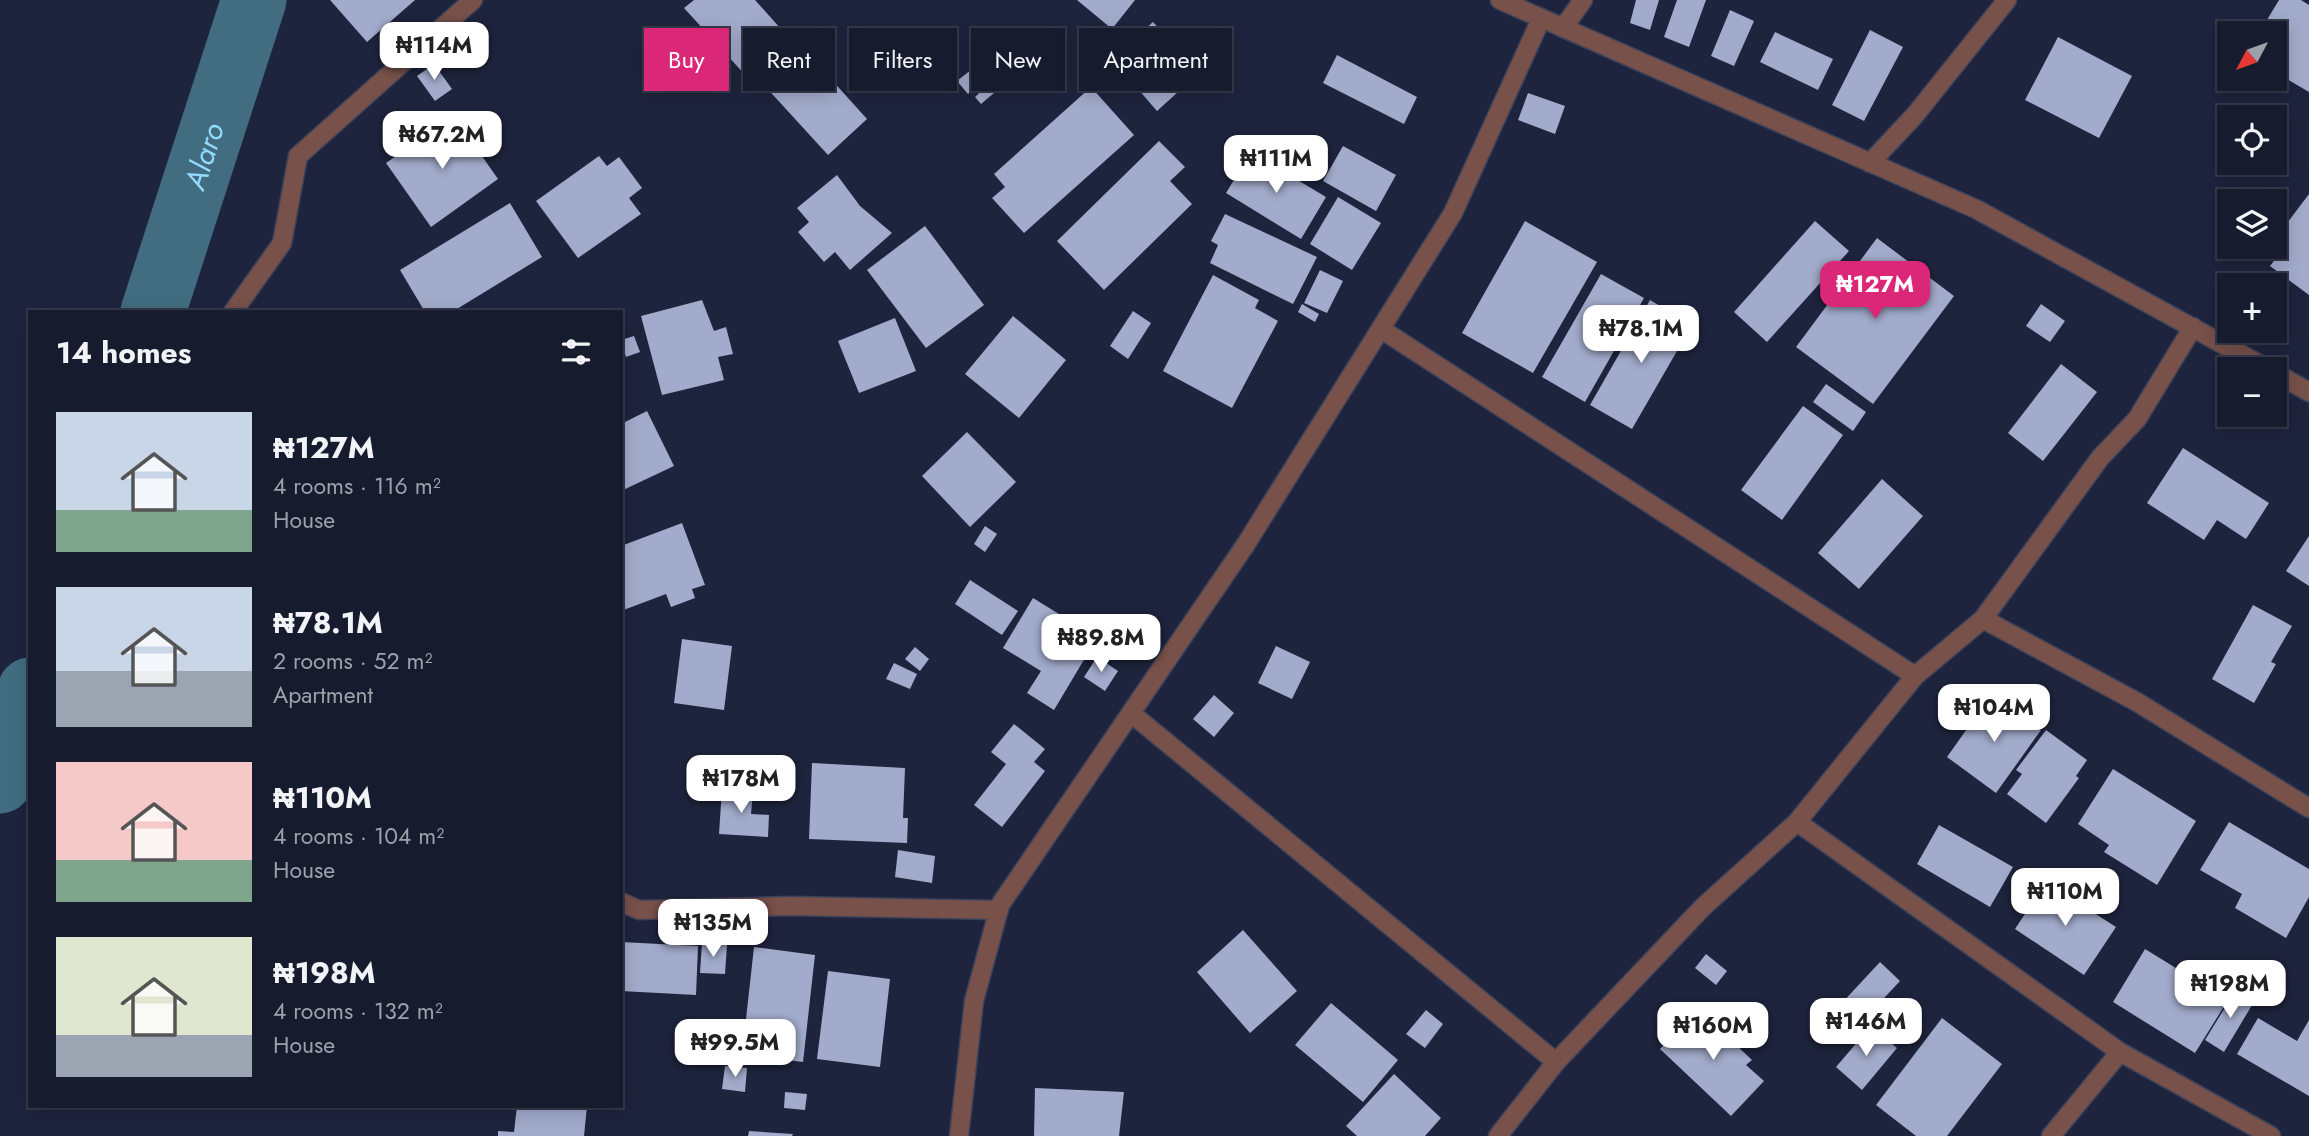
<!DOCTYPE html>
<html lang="en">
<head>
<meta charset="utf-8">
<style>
	body { margin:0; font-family:Jost,sans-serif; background:#1f2436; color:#f1f3f6; height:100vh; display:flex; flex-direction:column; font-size:26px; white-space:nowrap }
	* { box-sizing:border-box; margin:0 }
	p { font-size:23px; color:#9ea1aa }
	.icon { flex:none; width:38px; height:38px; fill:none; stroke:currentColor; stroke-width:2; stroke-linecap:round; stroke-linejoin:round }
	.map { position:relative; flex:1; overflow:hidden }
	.sheet { position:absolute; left:28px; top:310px; width:595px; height:798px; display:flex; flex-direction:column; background:#161b2e; border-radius:0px; box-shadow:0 4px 18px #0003,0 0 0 2px #35394a }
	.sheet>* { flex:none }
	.top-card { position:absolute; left:644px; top:28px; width:665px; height:63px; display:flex; gap:14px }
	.needle { width:46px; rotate:229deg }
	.fabs { position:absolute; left:2217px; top:21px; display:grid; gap:14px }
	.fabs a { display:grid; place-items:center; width:70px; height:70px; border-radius:0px; background:#161b2e; box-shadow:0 4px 18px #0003,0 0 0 2px #35394a; font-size:35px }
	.price { position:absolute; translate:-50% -60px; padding:0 16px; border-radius:14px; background:#fff; color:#222; font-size:23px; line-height:46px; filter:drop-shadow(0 2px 4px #0008) }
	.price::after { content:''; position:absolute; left:50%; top:42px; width:21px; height:16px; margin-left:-10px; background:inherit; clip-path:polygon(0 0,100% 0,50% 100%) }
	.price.on { background:#db2777; color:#fff }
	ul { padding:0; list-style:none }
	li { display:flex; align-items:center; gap:21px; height:175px; padding:0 28px }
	li span { display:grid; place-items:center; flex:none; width:196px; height:140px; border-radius:0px; color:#555 }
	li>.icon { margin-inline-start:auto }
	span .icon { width:84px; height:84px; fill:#fffc; stroke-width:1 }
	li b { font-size:30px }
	h2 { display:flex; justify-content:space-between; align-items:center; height:84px; padding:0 28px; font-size:30px }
	.tag { padding:0 24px; border-radius:0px; background:#161b2e; box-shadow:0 4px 18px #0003,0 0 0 2px #35394a; font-size:24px; line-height:63px }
	.tag.on { background:#db2777; color:#fff }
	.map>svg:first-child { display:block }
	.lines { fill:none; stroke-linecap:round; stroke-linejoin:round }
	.river { stroke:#426d80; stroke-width:65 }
	.building { fill:#a2abcb }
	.minor-casing { stroke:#3c4259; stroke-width:21 }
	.minor { stroke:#77514a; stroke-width:18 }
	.labels { text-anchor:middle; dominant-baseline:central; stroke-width:7; stroke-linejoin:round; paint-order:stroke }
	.water-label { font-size:30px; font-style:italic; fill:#91dafc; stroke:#1e243d }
</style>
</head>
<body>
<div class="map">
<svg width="2309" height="1136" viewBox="0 0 2309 1136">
	<rect width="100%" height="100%" fill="#1e243d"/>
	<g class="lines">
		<g class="river">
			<path id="s1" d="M153 312 254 0"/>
			<path d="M0 781 30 690"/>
		</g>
	</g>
	<path class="building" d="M330 0H415L367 42Z
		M694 0H755L790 39 747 77 684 8Z
		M1077 0H1135L1112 29Z
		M1636 0H1659L1650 30 1630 23Z
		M1677 0H1706L1689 47 1664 37Z
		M2279 0H2301L2309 5V92L2275 72V33H2259Z
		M1730 10 1754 21 1734 66 1711 56Z
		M1153 22 1199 73 1157 111 1112 59Z
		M1870 30 1903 47 1864 121 1832 105Z
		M1775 32 1833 59 1818 90 1760 62Z
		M2058 37 2132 76 2099 138 2025 100Z
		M1006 42 1016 55 968 94 957 81Z
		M803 48 867 119 828 155 763 84Z
		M1337 55 1417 97 1404 124 1323 83Z
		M434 64 452 89 435 101 417 76Z
		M987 86 994 93 981 104 975 97Z
		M1091 87 1134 135 1024 233 992 198 1005 187 994 174Z
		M1528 93 1565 106 1555 134 1518 120Z
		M454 116 498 179 431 227 386 163Z
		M1159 141 1185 167 1170 181 1192 204 1104 290 1057 241Z
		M1343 146 1396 175 1376 211 1323 181Z
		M1251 152 1326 197 1301 239 1226 193Z
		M599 156 607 166 619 157 642 188 629 198 641 214 578 258 536 201Z
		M837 175 860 206 892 233 850 270 835 252 824 262 798 232 809 222 797 208Z
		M2309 194V295L2270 266 2283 249 2275 239Z
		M1338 197 1381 223 1352 270 1310 244Z
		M510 203 542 257 452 312H425L400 270Z
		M1225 214 1317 257 1293 304 1210 263 1218 245 1211 241Z
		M1525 221 1597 262 1533 373 1462 333Z
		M1815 221 1849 251 1767 342 1734 312Z
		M925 226 984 305 926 348 867 270Z
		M1877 238 1954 296 1873 404 1796 347Z
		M1320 270 1343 281 1327 313 1304 303Z
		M1601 274 1644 298 1585 402 1542 377Z
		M1213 275 1259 300 1255 308 1278 321 1232 408 1163 371Z
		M702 300 714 331 726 327 733 354 718 357 724 380 662 395 641 316Z
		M1650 300 1692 325 1632 429 1590 405Z
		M1302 304 1319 314 1315 322 1298 312Z
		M2041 304 2065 321 2050 342 2026 326Z
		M1133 311 1151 323 1128 359 1110 346Z
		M1013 316 1066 360 1019 418 965 374Z
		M895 318 916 371 859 393 838 341Z
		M634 336 640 352 626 357 621 340Z
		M2061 364 2097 392 2043 461 2008 433Z
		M1826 384 1866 412 1853 431 1813 402Z
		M1803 406 1843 435 1782 520 1741 490Z
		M647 411 674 466 621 491V424Z
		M967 432 1016 482 970 527 922 476Z
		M2183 448 2269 503 2246 539 2217 520 2204 540 2147 503Z
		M1882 479 1923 516 1859 589 1818 553Z
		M682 523 705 585 692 589 695 598 671 607 666 594 621 611V546Z
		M985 526 997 534 985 552 974 544Z
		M2309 536V586L2286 571Z
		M970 580 1018 611 1002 635 955 604Z
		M1033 598 1072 622 1068 627 1094 643 1054 710 1027 693 1041 671 1003 648Z
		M2253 605 2292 626 2271 662 2276 664 2254 703 2212 679Z
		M682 639 732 646 724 710 674 703Z
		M1276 646 1310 662 1292 699 1258 683Z
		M915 647 929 659 920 671 905 659Z
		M1097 657 1118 671 1105 691 1084 677Z
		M894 663 917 674 910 689 886 679Z
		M1214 695 1234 713 1214 737 1193 719Z
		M1991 695 2041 730 1996 793 1947 757Z
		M1014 724 1045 749 1034 762 1045 771 1002 827 974 805 1006 764 991 752Z
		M2046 730 2087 760 2076 776 2079 778 2046 823 2007 794 2022 774 2016 770Z
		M812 763 905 768 903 818H908L907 843 809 839Z
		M2113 769 2196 821 2157 885 2104 852 2109 845 2078 824Z
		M722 788 753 791 751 814 769 815 768 837 719 834Z
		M2229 822 2309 869V897L2286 938 2235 908 2242 894 2200 870Z
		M1939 825 2013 867 1990 907 1917 864Z
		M898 850 935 856 932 883 895 877Z
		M2046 882 2116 927 2084 975 2015 929Z
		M1243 930 1297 991 1250 1033 1197 972Z
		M621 942 698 946 696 995 621 991Z
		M702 943 727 945 725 974 700 973Z
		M754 947 815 955 803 1062 742 1055Z
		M2145 949 2228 1000 2195 1053 2113 1002Z
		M1706 954 1727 971 1716 985 1695 968Z
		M1880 962 1900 981 1860 1024 1840 1005Z
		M828 971 890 979 880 1067 817 1059Z
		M2237 988 2255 1000 2224 1052 2205 1040Z
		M1331 1003 1398 1060 1363 1102 1295 1045Z
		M1698 1009 1752 1060 1746 1065 1764 1081 1731 1116 1660 1049Z
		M1426 1010 1443 1024 1425 1048 1406 1034Z
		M1942 1018 2002 1064 1947 1136H1916L1876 1105Z
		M2258 1018 2297 1041 2309 1020V1096L2237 1054Z
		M1871 1026 1897 1048 1862 1090 1836 1067Z
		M725 1066 747 1068 745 1092 722 1089Z
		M1394 1074 1441 1118 1425 1136H1357L1346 1126Z
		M1035 1088 1124 1092 1119 1136H1034Z
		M785 1092 807 1094 805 1110 784 1108Z
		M517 1106H587L584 1136H498V1131L514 1132Z
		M749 1131 793 1134 792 1136H748Z"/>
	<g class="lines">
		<defs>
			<path id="minor" d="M1500 0 1976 209 2268 369
				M1563 28 1583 0
				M1870 163 1915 115 2007 0
				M233 312 282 243 298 156 473 0
				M1381 329 1915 676
				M2275 373 2309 392
				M1983 619 2137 702 2309 808
				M1132 714 1556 1062
				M1797 822 2120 1052 2271 1136
				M621 902 639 910 790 906 999 910
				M959 1136 974 1001 1000 905 1246 544 1453 213 1541 19
				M1498 1136 1556 1062 1703 907 1797 822 1915 676 1983 619 2100 458 2137 419 2193 327
				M2051 1136 2120 1052"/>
		</defs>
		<use href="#minor" class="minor-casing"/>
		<use href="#minor" class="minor"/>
	</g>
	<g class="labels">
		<g class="water-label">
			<text stroke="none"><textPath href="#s1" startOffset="164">Alaro</textPath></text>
		</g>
	</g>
</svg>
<div class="fabs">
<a><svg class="needle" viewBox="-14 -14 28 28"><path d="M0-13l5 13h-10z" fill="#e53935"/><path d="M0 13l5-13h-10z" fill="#9ea1aa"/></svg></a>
<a><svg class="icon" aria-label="locate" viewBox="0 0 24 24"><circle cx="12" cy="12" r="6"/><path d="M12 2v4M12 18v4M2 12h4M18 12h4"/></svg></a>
<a><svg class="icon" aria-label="layers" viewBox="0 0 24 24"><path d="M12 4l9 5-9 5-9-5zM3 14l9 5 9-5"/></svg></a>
<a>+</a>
<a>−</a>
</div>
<b class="price" style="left:434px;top:82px">₦114M</b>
<b class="price" style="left:442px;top:171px">₦67.2M</b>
<b class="price" style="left:1276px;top:195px">₦111M</b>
<b class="price on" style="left:1875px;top:321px">₦127M</b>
<b class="price" style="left:1641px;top:365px">₦78.1M</b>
<b class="price" style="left:1101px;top:674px">₦89.8M</b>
<b class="price" style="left:1994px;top:744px">₦104M</b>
<b class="price" style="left:741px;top:815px">₦178M</b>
<b class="price" style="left:2065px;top:928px">₦110M</b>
<b class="price" style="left:713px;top:959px">₦135M</b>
<b class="price" style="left:2230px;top:1020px">₦198M</b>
<b class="price" style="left:1866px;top:1058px">₦146M</b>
<b class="price" style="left:1713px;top:1062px">₦160M</b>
<b class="price" style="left:735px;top:1079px">₦99.5M</b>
<div class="top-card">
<a class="tag on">Buy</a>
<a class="tag">Rent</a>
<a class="tag">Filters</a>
<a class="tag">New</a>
<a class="tag">Apartment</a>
</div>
<section class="sheet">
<h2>14 homes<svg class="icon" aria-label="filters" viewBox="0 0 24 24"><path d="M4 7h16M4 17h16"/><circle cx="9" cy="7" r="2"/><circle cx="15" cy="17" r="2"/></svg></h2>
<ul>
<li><span style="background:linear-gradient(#c9d6e8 70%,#7fa58c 0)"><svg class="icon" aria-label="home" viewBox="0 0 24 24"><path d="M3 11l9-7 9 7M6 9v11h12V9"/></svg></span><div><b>₦127M</b><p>4 rooms · 116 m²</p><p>House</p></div></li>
<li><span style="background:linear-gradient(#c9d6e8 60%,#9aa5b1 0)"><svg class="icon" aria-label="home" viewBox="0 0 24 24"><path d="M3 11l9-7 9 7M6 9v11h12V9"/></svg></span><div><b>₦78.1M</b><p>2 rooms · 52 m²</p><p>Apartment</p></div></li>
<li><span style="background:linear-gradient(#f6c9c9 70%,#7fa58c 0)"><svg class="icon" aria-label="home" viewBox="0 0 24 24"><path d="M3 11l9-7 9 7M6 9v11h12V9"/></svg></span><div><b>₦110M</b><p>4 rooms · 104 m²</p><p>House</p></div></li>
<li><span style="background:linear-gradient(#dfe7d0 70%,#9aa5b1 0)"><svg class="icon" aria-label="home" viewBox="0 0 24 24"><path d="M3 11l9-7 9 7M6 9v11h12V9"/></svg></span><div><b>₦198M</b><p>4 rooms · 132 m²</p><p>House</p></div></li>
</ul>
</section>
</div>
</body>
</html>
